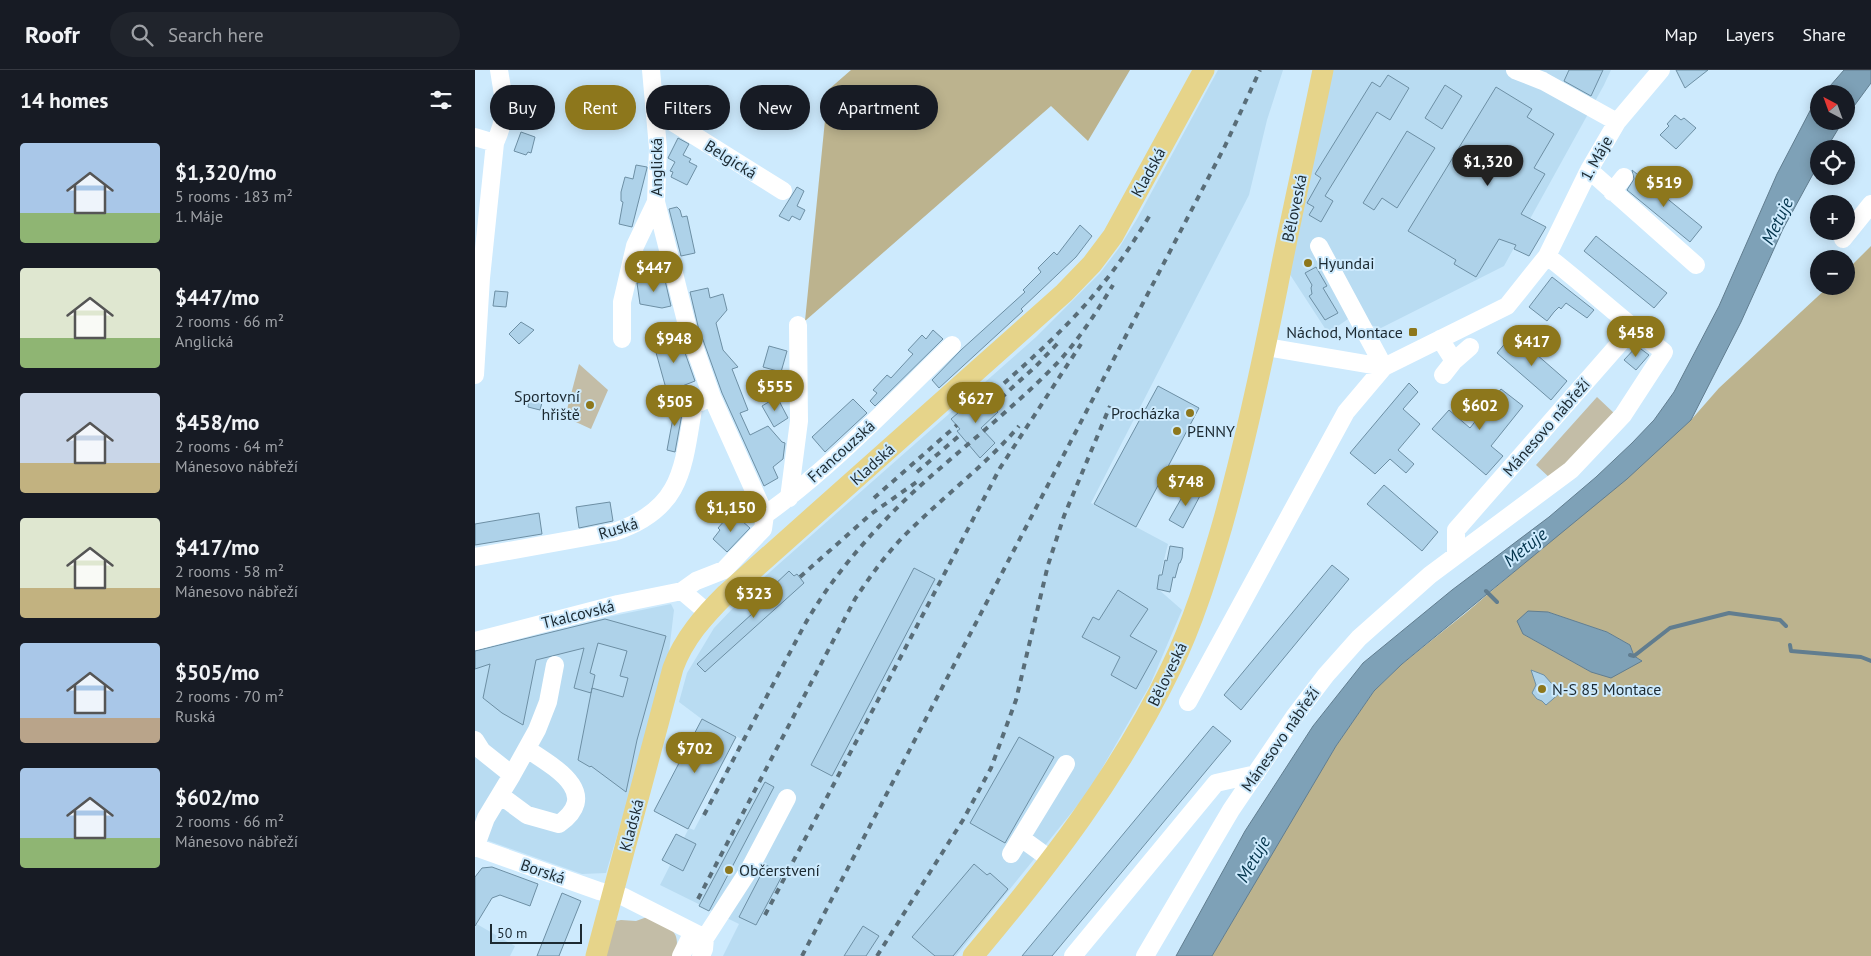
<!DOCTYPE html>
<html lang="en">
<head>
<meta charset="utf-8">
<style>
	body { margin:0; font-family:"PT Sans",sans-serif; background:#20242c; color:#f1f3f6; height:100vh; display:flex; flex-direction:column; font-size:19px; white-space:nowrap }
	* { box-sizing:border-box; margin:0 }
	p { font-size:16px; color:#9ea1a6 }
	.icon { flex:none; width:28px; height:28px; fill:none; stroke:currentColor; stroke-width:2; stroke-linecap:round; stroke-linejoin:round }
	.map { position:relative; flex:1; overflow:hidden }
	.panel { display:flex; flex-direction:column; background:#171b24; width:475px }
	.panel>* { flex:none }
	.banner { position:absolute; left:15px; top:15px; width:475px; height:45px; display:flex; gap:10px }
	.needle { width:32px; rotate:319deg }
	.controls { position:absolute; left:1335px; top:15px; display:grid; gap:10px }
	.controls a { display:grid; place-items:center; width:45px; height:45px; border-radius:50%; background:#171b24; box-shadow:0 2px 12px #0003; font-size:25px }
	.scale { position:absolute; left:15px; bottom:12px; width:92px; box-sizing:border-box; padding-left:5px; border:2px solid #1c2a32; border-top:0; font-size:14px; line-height:18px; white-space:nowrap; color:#1c2a32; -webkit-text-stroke:4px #cdeafd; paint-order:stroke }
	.price { position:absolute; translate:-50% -42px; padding:0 11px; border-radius:18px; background:#8d771c; color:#fff; font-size:16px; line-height:32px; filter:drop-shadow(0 1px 2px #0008) }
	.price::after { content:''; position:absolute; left:50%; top:30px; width:15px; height:11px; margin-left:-8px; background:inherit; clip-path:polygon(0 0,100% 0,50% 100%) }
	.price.on { background:#222; color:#fff }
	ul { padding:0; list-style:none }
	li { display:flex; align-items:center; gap:15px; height:125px; padding:0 20px }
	li span { display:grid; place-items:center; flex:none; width:140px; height:100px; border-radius:5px; color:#555 }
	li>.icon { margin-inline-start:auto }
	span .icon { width:60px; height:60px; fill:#fffc; stroke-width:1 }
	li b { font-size:21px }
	h2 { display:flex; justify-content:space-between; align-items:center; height:60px; padding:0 20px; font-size:21px }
	.chip { padding:0 18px; border-radius:22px; background:#171b24; box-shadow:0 2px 12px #0003; font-size:18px; line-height:45px }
	.chip.on { background:#8d771c; color:#fff }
	header { display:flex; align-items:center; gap:30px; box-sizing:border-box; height:70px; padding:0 25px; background:#171b24; border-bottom:1px solid #363941 }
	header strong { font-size:24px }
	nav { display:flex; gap:28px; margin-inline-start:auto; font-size:18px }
	.search { width:350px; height:45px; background:#20242c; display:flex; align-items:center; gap:12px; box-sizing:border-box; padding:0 18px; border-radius:28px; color:#9ea1a6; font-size:19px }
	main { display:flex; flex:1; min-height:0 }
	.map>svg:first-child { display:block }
	.built { fill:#b9dcf2 }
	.green { fill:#c3bda7 }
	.forest { fill:#bcb38e; fill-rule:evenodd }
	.water { fill:#7ea1b7; stroke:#617d8f }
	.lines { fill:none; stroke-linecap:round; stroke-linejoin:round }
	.stream { stroke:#617d8f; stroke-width:4 }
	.building { fill:#aed2e9; stroke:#6d8fa4 }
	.minor { stroke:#fff; stroke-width:18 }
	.major { stroke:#e6d48a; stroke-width:21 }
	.rail { stroke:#596d78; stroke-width:4; stroke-dasharray:6 6; stroke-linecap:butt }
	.poi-dot { fill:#8d771c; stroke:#cdeafd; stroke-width:2 }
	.labels { text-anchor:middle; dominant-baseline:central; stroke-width:4; stroke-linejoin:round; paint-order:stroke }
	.street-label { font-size:16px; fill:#1c2a32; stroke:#cdeafd }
	.poi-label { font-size:16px; fill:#1c2a32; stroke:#cdeafd; text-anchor:start }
	.water-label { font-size:18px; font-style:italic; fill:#03344c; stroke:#cdeafd }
</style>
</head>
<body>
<header>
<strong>Roofr</strong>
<div class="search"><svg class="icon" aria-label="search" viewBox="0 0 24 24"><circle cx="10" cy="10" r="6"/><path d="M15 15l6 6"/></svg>Search here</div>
<nav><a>Map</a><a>Layers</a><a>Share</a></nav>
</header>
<main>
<section class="panel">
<h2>14 homes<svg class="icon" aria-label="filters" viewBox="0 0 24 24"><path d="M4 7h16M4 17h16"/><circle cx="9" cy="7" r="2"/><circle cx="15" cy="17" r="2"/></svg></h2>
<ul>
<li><span style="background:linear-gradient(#a9c7e8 70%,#8fb573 0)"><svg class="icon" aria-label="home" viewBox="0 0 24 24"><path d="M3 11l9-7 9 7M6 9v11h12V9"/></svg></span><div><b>$1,320/mo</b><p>5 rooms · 183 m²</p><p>1. Máje</p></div></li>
<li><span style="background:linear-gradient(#dfe7d0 70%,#8fb573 0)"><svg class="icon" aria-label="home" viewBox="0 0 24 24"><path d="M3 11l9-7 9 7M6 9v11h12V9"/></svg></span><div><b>$447/mo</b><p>2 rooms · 66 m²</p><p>Anglická</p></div></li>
<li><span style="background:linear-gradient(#c9d6e8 70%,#c2b280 0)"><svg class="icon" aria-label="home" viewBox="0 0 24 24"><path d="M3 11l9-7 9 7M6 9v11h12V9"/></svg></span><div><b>$458/mo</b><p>2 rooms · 64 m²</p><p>Mánesovo nábřeží</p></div></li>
<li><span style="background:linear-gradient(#dfe7d0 70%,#c2b280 0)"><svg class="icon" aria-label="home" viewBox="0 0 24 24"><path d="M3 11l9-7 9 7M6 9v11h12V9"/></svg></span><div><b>$417/mo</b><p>2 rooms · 58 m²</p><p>Mánesovo nábřeží</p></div></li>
<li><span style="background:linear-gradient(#a9c7e8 75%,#b9a48a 0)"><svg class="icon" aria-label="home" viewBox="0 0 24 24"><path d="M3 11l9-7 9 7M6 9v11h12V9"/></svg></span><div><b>$505/mo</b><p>2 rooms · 70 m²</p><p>Ruská</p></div></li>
<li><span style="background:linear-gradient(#a9c7e8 70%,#8fb573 0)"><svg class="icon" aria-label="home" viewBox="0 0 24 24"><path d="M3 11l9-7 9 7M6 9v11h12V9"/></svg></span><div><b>$602/mo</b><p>2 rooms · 66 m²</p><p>Mánesovo nábřeží</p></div></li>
</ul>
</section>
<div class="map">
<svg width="1396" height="886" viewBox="0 0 1396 886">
	<rect width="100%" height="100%" fill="#cdeafd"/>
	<path class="built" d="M743 0H808L792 50 774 125 616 433 693 474 682 518 707 540 675 615 614 721 481 886H248L264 854 185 815 214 758 219 760 267 669 228 650 204 632 212 603 239 558 279 516 561 267 625 203 644 178 662 149Z
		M857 0H1136L1129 15 1029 196 906 258 873 249 853 263 814 203Z
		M196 534 199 540 193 590 185 622 131 803 107 804 0 766V583L133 547Z
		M0 853 40 876 35 886H0Z"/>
	<path class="green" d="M104 294 133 320 116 359 90 347Z
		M1122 327 1141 345 1076 409 1061 395Z
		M172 847C192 857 209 859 199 886H129L141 851 146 850 161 851Z"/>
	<path class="forest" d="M376 0H655L613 71 576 36 330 251 353 20Z
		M1396 176V886H737L823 739 861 676 899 621 927 594 992 542 1216 350 1244 318 1354 216H1371V201ZM1073 542 1132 562 1155 575 1159 586 1167 591 1116 602 1048 564Z"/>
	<path class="water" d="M1369 0H1396V13L1371 47V24H1348Z
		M1344 29V51H1368L1351 79H1344V93L1308 159 1266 252 1216 350 1152 409 927 594 899 621 861 676 737 886H701L770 761 838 656 888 593 977 520 1074 447 1121 407 1157 373 1179 350 1199 322 1244 236 1302 104 1337 37Z
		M1053 541 1073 542 1132 562 1155 575 1159 586 1167 591 1136 608 1116 602 1048 564 1042 551Z"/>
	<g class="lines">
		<path class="stream" d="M1011 521 1022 532
			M1315 575 1316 581 1386 587 1396 591
			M1155 585 1159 586 1195 558 1254 543 1305 550 1311 556"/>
	</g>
	<path class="building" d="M1094 0H1128L1116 26 1089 11Z
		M1201 0H1233L1210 18Z
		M913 5 934 18 915 50 902 42 850 126 858 131 846 152 834 145 839 137 832 133 846 108 840 104 897 12 905 17Z
		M970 15 987 26 967 59 950 48Z
		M1021 17 1057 39 1052 47 1079 64 1059 98 1070 104 1046 144 1071 157 1054 186 1039 179 1041 175 1024 169 1001 207 979 194 981 190 933 161Z
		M1200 45 1206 50 1209 48 1221 58 1201 79 1185 65 1194 56 1192 54Z
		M932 61 960 78 922 138 907 128 899 140 888 133Z
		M46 62 60 67 56 83 53 82 51 85 39 81Z
		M203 68 214 74 208 85 216 89 214 92 222 96 212 115 196 107 198 102 195 101 200 92 193 88Z
		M161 95 172 97V98L157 157 144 154 148 132 146 131V122L150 107 158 109Z
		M1157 100 1227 157 1215 172 1152 120 1159 109Z
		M322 117 329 121 322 136 330 140 325 150 317 146 314 151 304 146Z
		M202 137 205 140 207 147 212 146 220 183 206 186 194 139Z
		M605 155 617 166 601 187 546 239 548 241 464 318 457 310 486 280 550 222 548 220 566 202 563 198 579 182 582 185Z
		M1121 166 1192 223 1179 238 1109 181Z
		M841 197 852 216 848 218 863 243 850 250 834 226 837 224 836 218 837 215 830 203Z
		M189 206 196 236 187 238 165 234 162 213Z
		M1077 207 1119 240 1112 248 1091 233 1086 239 1084 237 1079 242 1072 251 1054 237Z
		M233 218 235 228 248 224 252 240 241 253 248 280 263 297 257 299 273 340 265 343 275 365 293 356 307 372 310 373 308 389 298 397 303 408 289 416 247 323 223 256 215 222Z
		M20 221 33 222 31 237 18 236Z
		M46 252 59 260 44 274 34 264Z
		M458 260 468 269 400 336 395 331 402 323 398 320 412 305 416 308 426 297 438 284 433 280 447 265 451 269Z
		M203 263 220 311 192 322 180 279 188 277 187 274 192 273 191 267Z
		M1038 264 1092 311 1076 330 1022 283Z
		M294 276 312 281 306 302 288 297Z
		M1162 276 1174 285 1161 300 1149 290Z
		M934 313 943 322 928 339 945 354 923 380 939 394 931 403 915 389 900 404 875 383Z
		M683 316 724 338 661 457 619 434Z
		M1026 319 1048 336 1016 376 1028 386 1011 405 957 359 974 340 995 358Z
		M506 323 523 342 506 358 520 373 505 388 482 361 485 359 476 349Z
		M55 325 68 329 65 340 53 337Z
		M302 327 313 348 299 357 287 336Z
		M378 329 392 343 350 382 337 367Z
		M201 332 209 333 200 382 192 380Z
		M714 415 727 422 708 458 694 450Z
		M909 415 963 462 947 481 892 434Z
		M135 432 138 451 104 458 101 437Z
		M64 443 67 464 0 475V454Z
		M259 444 275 458 252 482 238 469 245 460 243 458 250 450 252 452Z
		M695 476 708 478 707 488 705 493H704L700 508 698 507 695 522 682 519 684 505H687L690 490 692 491Z
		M857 495 874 509 766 640 749 625Z
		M439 498 460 509 357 706 336 695Z
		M314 501 319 506 322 504 329 513 230 602 222 594 300 523 296 518Z
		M643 520 673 539 655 566 682 581 661 619 636 605 645 587 607 567 618 547 624 550Z
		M130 549 191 566 162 670 151 722 116 696 115 697 103 690 117 618 148 627 153 608 145 606 152 581 123 573 115 603 120 605 116 623 99 618 109 578 61 590 48 655 27 643 8 628 15 594 0 599V581Z
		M1056 600 1069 605 1085 623 1071 635 1067 631 1062 629 1057 623 1061 615Z
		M227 649 261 667 213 759 179 741Z
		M738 656 756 671 577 886H547Z
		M544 667 579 687 530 773 495 753Z
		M290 712 299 717 234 841 224 836Z
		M201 764 221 774 208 801 187 790Z
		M499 794 512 805 515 803 533 819 478 886H460L437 867Z
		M291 795 308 804 281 855 264 847Z
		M17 797 63 814 55 836 25 825 17 828 0 856V807L7 798Z
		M87 823 106 831 84 886H62Z
		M388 856 404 866 391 886H369Z"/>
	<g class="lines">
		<path class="minor" d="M176 0 183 78 181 132 213 259 237 327 290 445
			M1040 0 1068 11 1142 52
			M180 41 308 121
			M0 67 20 73
			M1114 100 1221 195
			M1137 122 1149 107
			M1368 169 1396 134
			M844 176 909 297
			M147 269V232L160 176 181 132
			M965 269 979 291 968 305
			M791 277 909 297
			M979 291 995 277
			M0 305 6 208 20 73C34 41 29 33 24 0
			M314 428 324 351 323 255
			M981 485V460L1158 258
			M0 487 139 462C206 440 208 400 218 339L221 334 237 327
			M233 543 207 521 221 511 249 500 288 459 290 445C358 396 417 333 477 275
			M0 571 143 534 207 521
			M713 632 871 342 909 297 1032 236 1072 186 1114 100 1142 52 1186 0
			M0 670 7 681 37 705 11 748 0 778
			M37 705 62 660 73 632 80 595
			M25 725 52 745 84 754C127 723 79 697 52 679
			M546 768 575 789
			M0 777 124 821 149 827 230 868
			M536 784 591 694
			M206 886 218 862
			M226 886 229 879 230 868 274 800 312 728
			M598 886 741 713 781 704
			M670 886 756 740 819 647 851 605 884 568 955 505 1096 400 1148 345 1189 282C1148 251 1112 217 1072 186"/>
		<path class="major" d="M121 886 198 598C209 568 229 546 251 524L589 223 617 194 638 166 729 0
			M498 886C573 797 645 704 696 598 718 553 733 504 747 456 769 378 786 299 802 219 816 146 833 73 848 0"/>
		<path class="rail" d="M511 329C553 292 596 255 630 211 647 190 661 168 675 145
			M517 336 560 297 586 270
			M442 402 485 365
			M399 428 482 355
			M325 507 396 444 443 411
			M229 745 330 554C357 507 393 466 432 428 482 381 539 339 586 289 606 266 623 240 638 215
			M223 829 380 529C394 508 409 487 427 468 465 429 509 397 544 356
			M290 845 525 398 606 274
			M327 886 750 76 785 0
			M402 886 488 750 516 698 541 630 573 495 589 446 635 336"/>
	</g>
	<g class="poi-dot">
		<circle cx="833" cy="193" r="5"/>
		<rect x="933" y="257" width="10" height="10" rx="2.5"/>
		<circle cx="115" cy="335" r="5"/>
		<circle cx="715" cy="343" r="5"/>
		<circle cx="702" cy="361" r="5"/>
		<circle cx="1067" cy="619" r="5"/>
		<circle cx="254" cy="800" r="5"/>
	</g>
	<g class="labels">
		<g class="street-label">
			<text transform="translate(1121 88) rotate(-61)">1. Máje</text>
			<text transform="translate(256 89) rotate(32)">Belgická</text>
			<text transform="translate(181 97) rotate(-90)">Anglická</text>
			<text transform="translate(673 102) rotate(-61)">Kladská</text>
			<text transform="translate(819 138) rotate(-78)">Běloveská</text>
			<text transform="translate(1071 357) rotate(-49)">Mánesovo nábřeží</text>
			<text transform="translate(366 381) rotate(-42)">Francouzská</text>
			<text transform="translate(397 394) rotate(-42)">Kladská</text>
			<text transform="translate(143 458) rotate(-17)">Ruská</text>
			<text transform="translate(103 544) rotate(-14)">Tkalcovská</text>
			<text transform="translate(692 604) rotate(-64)">Běloveská</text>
			<text transform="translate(805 669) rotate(-55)">Mánesovo nábřeží</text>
			<text transform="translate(156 755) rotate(-75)">Kladská</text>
			<text transform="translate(68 801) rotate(19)">Borská</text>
		</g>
		<g class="poi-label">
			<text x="843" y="193">Hyundai</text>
			<text x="928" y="262" text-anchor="end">Náchod, Montace</text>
			<text x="105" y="326" text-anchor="end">Sportovní<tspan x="105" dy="18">hřiště</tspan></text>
			<text x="705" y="343" text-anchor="end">Procházka</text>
			<text x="712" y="361">PENNY</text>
			<text x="1077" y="619">N-S 85 Montace</text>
			<text x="264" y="800">Občerstvení</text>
		</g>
		<g class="water-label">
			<text transform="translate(1302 151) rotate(-64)">Metuje</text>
			<text transform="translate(1050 477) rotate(-39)">Metuje</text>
			<text transform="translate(778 789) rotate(-60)">Metuje</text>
		</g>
	</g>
</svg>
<div class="controls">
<a><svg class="needle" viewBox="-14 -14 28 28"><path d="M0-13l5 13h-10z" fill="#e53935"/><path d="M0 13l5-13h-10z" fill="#9ea1a6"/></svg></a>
<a><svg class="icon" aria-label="locate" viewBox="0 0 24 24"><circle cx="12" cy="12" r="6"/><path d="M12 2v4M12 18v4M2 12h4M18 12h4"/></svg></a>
<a>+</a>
<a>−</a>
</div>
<div class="scale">50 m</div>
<b class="price on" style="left:1013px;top:117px">$1,320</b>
<b class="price" style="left:1189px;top:138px">$519</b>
<b class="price" style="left:179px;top:223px">$447</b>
<b class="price" style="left:1161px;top:288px">$458</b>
<b class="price" style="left:199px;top:294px">$948</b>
<b class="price" style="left:1057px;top:297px">$417</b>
<b class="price" style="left:300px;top:342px">$555</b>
<b class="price" style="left:501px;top:354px">$627</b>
<b class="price" style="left:200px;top:357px">$505</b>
<b class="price" style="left:1005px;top:361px">$602</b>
<b class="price" style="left:711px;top:437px">$748</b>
<b class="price" style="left:256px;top:463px">$1,150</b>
<b class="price" style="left:279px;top:549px">$323</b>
<b class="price" style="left:220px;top:704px">$702</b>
<div class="banner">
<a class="chip">Buy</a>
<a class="chip on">Rent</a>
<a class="chip">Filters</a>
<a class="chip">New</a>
<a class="chip">Apartment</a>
</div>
</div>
</main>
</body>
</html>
